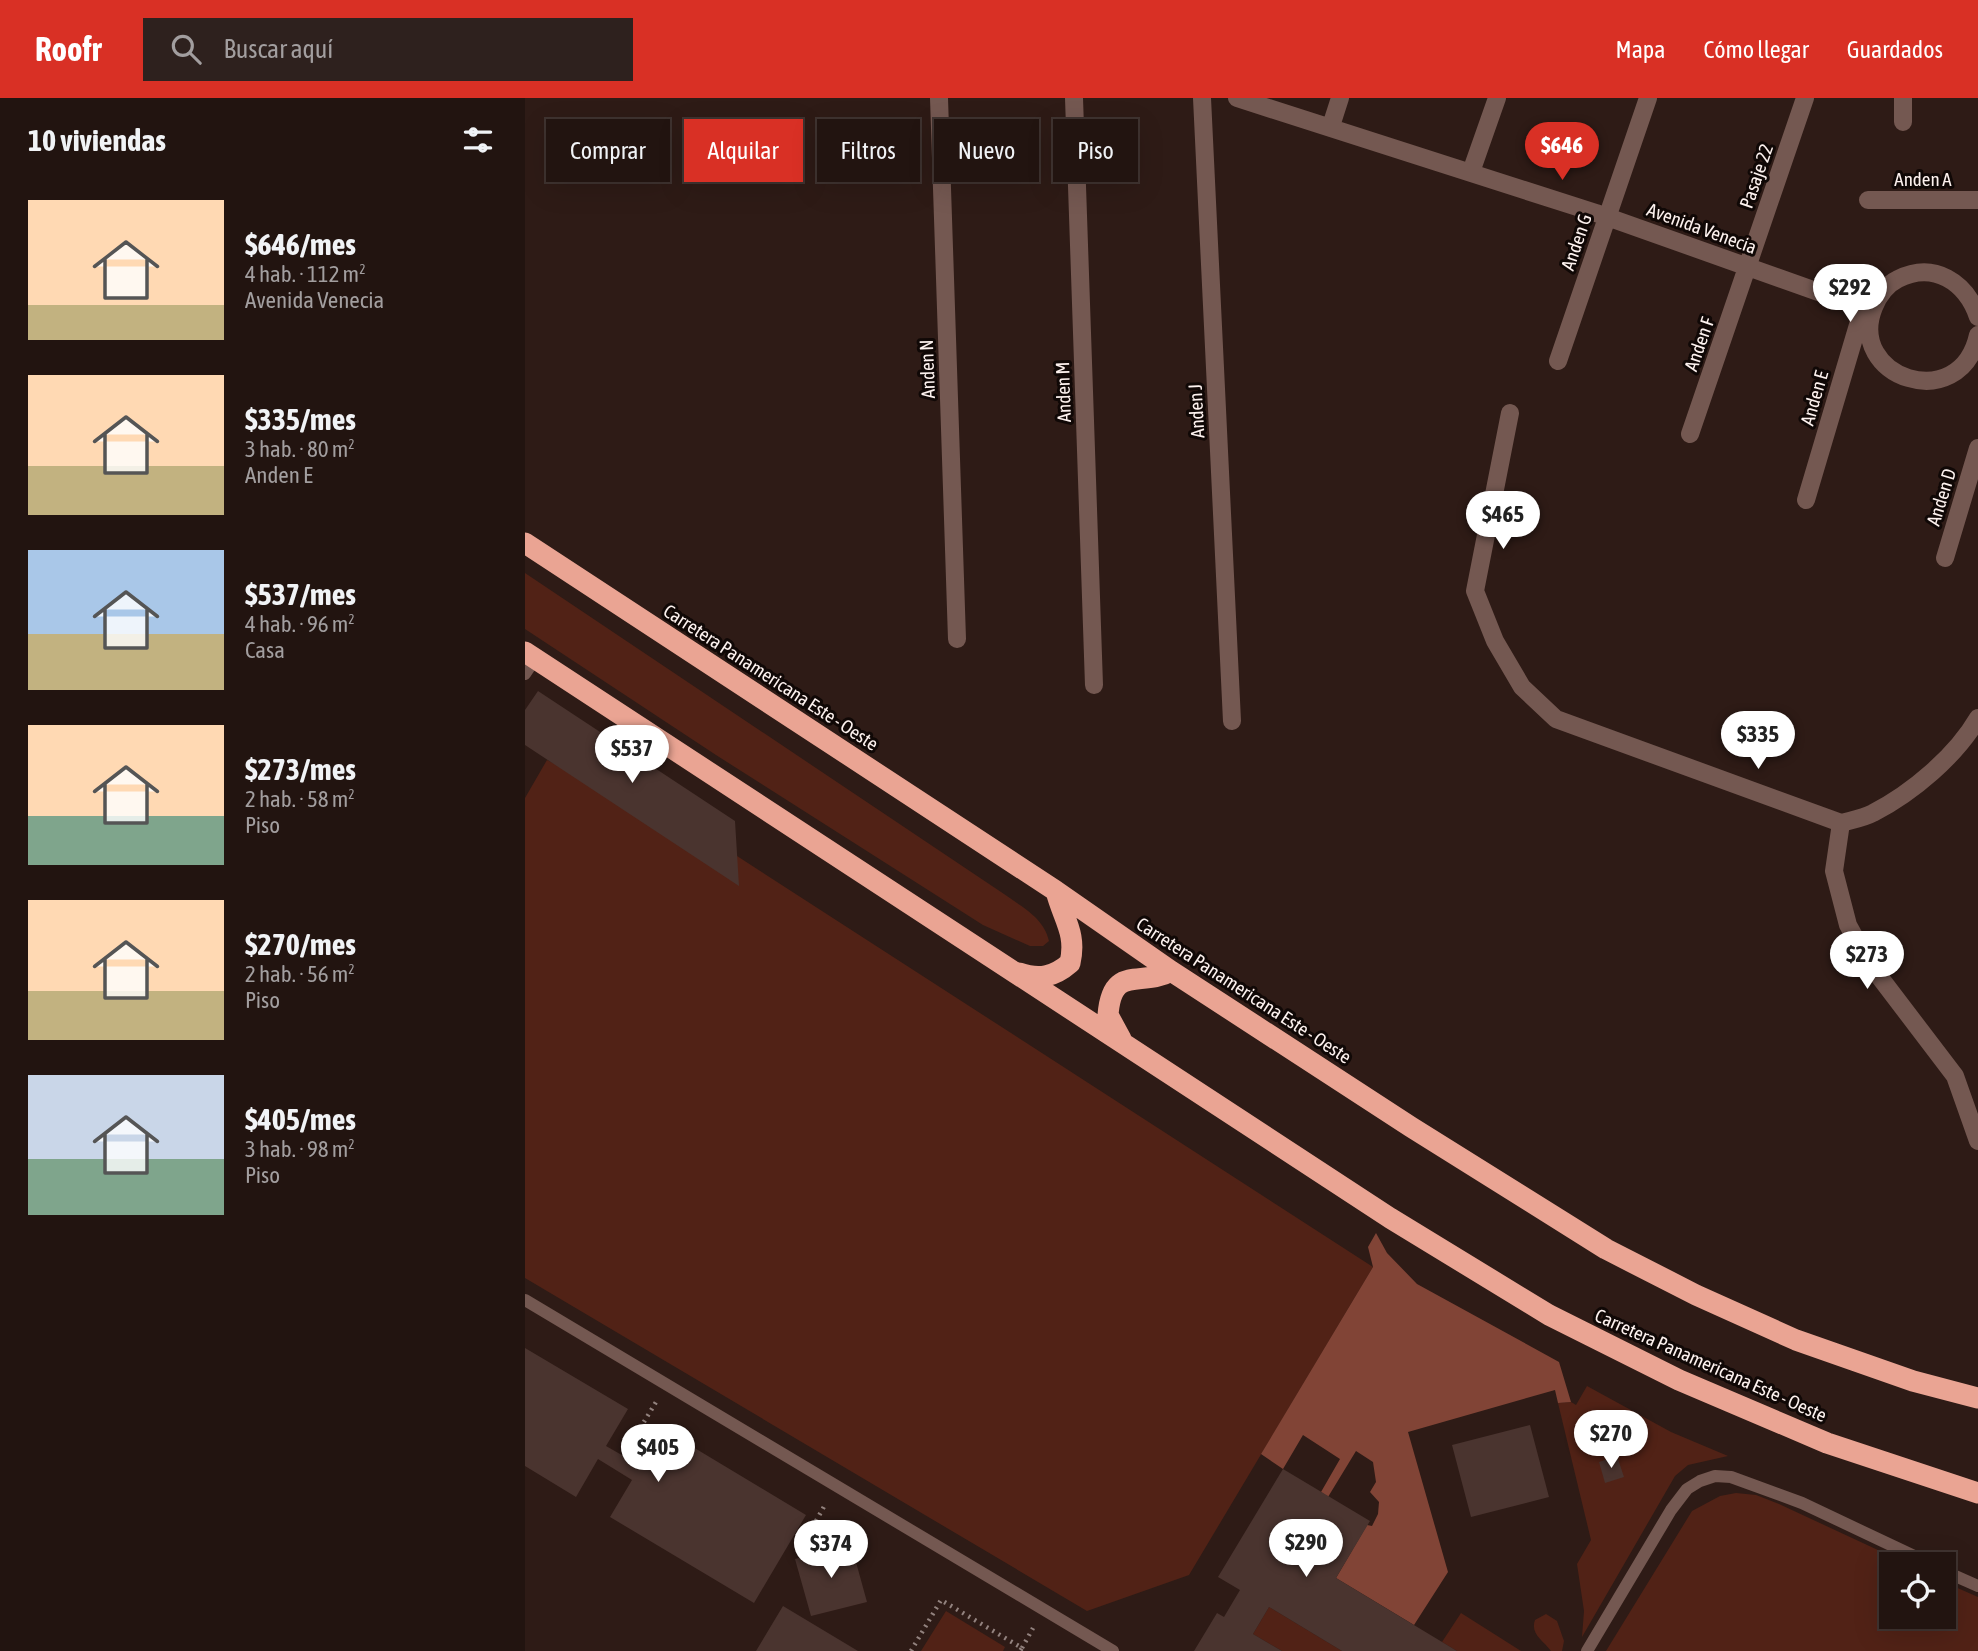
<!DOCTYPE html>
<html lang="es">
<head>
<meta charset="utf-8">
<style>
	body { margin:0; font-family:"Asap Condensed",sans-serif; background:#2e211e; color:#f1f3f6; height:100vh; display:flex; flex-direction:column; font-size:26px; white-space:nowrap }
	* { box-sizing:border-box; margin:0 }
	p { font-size:23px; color:#a29e9f }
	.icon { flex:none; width:38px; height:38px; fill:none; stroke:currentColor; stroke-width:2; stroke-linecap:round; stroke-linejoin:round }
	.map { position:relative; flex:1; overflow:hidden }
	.side { display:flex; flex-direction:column; background:#221410; width:525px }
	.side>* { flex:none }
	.hud { position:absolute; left:21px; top:21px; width:665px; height:63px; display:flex; gap:14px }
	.fabs { position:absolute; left:1354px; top:1454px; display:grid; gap:14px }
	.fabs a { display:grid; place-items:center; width:77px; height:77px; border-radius:0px; background:#221410; box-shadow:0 7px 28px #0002,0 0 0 2px #3f3330; font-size:35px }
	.price { position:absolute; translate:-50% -60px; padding:0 16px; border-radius:24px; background:#fff; color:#222; font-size:23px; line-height:46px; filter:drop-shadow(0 2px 4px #0008) }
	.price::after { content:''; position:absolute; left:50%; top:42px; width:21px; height:16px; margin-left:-10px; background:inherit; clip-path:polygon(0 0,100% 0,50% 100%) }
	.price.current { background:#d93025; color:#fff }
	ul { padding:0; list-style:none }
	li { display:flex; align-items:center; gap:21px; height:175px; padding:0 28px }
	li span { display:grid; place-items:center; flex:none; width:196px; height:140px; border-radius:0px; color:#555 }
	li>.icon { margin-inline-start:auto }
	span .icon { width:84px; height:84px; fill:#fffc; stroke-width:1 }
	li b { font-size:30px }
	h2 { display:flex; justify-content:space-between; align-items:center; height:84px; padding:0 28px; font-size:30px }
	.tag { padding:0 24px; border-radius:0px; background:#221410; box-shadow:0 7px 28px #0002,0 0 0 2px #3f3330; font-size:24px; line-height:63px }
	.tag.current { background:#d93025; color:#fff }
	header { display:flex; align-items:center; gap:42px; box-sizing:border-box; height:98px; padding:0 35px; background:#d93025; color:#fff }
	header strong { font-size:33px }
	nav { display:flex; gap:38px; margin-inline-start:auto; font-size:24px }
	.search { width:490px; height:63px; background:#2e211e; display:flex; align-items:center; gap:18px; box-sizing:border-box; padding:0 24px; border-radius:0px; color:#a29e9f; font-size:26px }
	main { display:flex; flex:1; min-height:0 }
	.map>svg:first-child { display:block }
	.green { fill:#512216 }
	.forest { fill:#814436 }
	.building { fill:#4a342f }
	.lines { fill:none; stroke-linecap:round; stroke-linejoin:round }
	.path { stroke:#92827e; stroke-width:4.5; stroke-dasharray:2 5; stroke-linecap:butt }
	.lane { stroke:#745851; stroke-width:12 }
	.street { stroke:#745851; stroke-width:18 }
	.highway { stroke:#eaa493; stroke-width:21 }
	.labels { text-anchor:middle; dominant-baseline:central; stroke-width:6; stroke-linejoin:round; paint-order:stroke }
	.street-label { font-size:19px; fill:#fdf2ef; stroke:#100806 }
</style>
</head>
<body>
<header>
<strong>Roofr</strong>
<div class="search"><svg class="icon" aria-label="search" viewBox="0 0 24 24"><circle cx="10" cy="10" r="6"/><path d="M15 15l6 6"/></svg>Buscar aquí</div>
<nav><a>Mapa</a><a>Cómo llegar</a><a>Guardados</a></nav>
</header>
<main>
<section class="side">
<h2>10 viviendas<svg class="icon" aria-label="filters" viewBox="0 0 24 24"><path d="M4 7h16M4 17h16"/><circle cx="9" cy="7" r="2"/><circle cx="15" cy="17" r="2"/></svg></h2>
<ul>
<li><span style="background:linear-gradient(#ffd9b3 75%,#c2b280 0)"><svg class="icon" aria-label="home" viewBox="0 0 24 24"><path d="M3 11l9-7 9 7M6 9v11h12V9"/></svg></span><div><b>$646/mes</b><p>4 hab. · 112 m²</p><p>Avenida Venecia</p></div></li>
<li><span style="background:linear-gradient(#ffd9b3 65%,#c2b280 0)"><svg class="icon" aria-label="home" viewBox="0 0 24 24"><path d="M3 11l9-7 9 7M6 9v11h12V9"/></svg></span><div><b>$335/mes</b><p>3 hab. · 80 m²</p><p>Anden E</p></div></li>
<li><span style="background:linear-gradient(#a9c7e8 60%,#c2b280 0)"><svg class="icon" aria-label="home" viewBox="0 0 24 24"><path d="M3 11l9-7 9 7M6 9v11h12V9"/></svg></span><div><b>$537/mes</b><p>4 hab. · 96 m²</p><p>Casa</p></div></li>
<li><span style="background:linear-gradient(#ffd9b3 65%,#7fa58c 0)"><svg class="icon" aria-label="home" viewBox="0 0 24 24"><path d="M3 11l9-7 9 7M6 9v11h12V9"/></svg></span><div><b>$273/mes</b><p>2 hab. · 58 m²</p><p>Piso</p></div></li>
<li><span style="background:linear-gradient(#ffd9b3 65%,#c2b280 0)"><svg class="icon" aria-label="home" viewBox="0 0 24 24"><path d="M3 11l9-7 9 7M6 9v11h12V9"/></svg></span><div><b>$270/mes</b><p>2 hab. · 56 m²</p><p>Piso</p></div></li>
<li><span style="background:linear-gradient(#c9d6e8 60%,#7fa58c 0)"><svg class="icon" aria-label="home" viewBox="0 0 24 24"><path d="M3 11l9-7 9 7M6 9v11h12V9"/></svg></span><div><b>$405/mes</b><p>3 hab. · 98 m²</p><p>Piso</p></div></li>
</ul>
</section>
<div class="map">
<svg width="1453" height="1553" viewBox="0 0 1453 1553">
	<rect width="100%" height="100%" fill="#2e1b16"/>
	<path class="green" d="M0 475 479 796C497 809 519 820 524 843L518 848H505L458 827 191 657 0 531Z
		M22 662 212 758 848 1169 664 1477 562 1513 0 1180V700Z
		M1062 1288 1146 1334 1203 1358 1163 1367 1150 1378 1057 1539 1059 1513 1052 1466 1066 1442 1033 1305 1046 1304 1051 1307Z
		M1211 1395 1231 1397 1254 1406 1383 1466H1367V1519H1419V1484L1453 1499V1553H1081L1167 1413 1195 1398Z
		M744 1509 817 1553H757L728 1536Z
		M421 1513 480 1549 478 1553H396Z
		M936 1515 996 1553H932L917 1544Z
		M1021 1516 1032 1523 1039 1543 1037 1553H1026C1018 1542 1005 1536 1010 1522Z"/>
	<path class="forest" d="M851 1135 862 1155 892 1186 1034 1264 1046 1304 1033 1305 1030 1292 883 1334 923 1474 889 1527 811 1480 842 1427 847 1428 853 1416 854 1404 845 1394 851 1384 848 1364 831 1353 803 1399 796 1394 815 1361 778 1337 758 1371 736 1356 848 1169 843 1149Z"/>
	<path class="building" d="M13 593 210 723 214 788 0 647V612Z
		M0 1250 103 1311 81 1348 116 1368 138 1331 281 1417 229 1505 85 1419 107 1382 73 1361 51 1399 0 1368Z
		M1077 1315 1084 1335 1065 1341 1058 1320Z
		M1005 1327 1024 1399 946 1419 927 1347Z
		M1092 1358 1099 1379 1080 1385 1074 1364Z
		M758 1371 845 1423 811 1480 932 1553H817L744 1509 728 1536 757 1553H669L692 1515 699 1519 715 1492 693 1479Z
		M326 1446 342 1504 286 1518 270 1461Z
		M258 1508 333 1553H231Z"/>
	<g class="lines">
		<path class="path" d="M108 1342 131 1304
			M291 1423 301 1405
			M497 1550 508 1530
			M386 1553 416 1502 497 1550 495 1553"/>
		<path class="lane" d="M0 576 10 561
			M0 1202 588 1553
			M1419 1473 1453 1488
			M1062 1553 1146 1412 1162 1391 1175 1383 1190 1378 1206 1379 1277 1405 1406 1466"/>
		<path class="street" d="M414 0 432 541
			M549 0 569 587
			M677 0 707 623
			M712 0 1071 115 1347 213
			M1378 24V0
			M806 28 815 0
			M946 74 972 0
			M1343 102H1453
			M1453 219C1441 184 1409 163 1373 181 1361 187 1354 197 1349 209 1320 279 1435 319 1453 237
			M1033 263 1123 0
			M985 315 950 493 970 543 997 589 1031 621 1316 725C1327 722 1339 720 1348 715 1387 695 1431 658 1453 620
			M1165 336 1280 0
			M1281 402 1338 210
			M1420 460 1453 350
			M1316 725 1309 773 1323 827 1344 865 1430 978 1453 1043"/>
		<path class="highway" d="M0 445 531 793 646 873 886 1029 1081 1151 1171 1197 1271 1242 1388 1283 1453 1300
			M0 554 865 1120 1024 1217 1154 1282 1302 1345 1453 1395
			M494 875C514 882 529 879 545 865 552 835 538 821 531 793
			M596 941 583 917C587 865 616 890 646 873"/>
	</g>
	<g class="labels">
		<g class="street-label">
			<text transform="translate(1231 78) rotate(-71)">Pasaje 22</text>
			<text x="1398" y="81">Anden A</text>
			<text transform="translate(1177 130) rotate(20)">Avenida Venecia</text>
			<text transform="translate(1051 144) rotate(-71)">Anden G</text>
			<text transform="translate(1174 246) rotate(-71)">Anden F</text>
			<text transform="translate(402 271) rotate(-92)">Anden N</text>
			<text transform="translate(538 294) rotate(-92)">Anden M</text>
			<text transform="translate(1289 300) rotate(-74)">Anden E</text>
			<text transform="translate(671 313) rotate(-93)">Anden J</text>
			<text transform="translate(1416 399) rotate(-73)">Anden D</text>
			<text transform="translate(246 579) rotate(33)">Carretera Panamericana Este - Oeste</text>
			<text transform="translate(719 892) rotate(33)">Carretera Panamericana Este - Oeste</text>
			<text transform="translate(1186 1267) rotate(24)">Carretera Panamericana Este - Oeste</text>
		</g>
	</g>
</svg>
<div class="fabs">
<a><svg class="icon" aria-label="locate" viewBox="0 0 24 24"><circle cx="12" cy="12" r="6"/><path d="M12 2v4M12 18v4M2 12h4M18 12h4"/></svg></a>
</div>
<b class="price current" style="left:1037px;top:84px">$646</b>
<b class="price" style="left:1325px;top:226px">$292</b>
<b class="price" style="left:978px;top:453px">$465</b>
<b class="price" style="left:1233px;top:673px">$335</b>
<b class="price" style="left:107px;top:687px">$537</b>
<b class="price" style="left:1342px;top:893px">$273</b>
<b class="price" style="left:1086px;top:1372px">$270</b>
<b class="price" style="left:133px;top:1386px">$405</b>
<b class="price" style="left:781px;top:1481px">$290</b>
<b class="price" style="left:306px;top:1482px">$374</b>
<div class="hud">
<a class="tag">Comprar</a>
<a class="tag current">Alquilar</a>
<a class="tag">Filtros</a>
<a class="tag">Nuevo</a>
<a class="tag">Piso</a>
</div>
</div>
</main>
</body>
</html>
